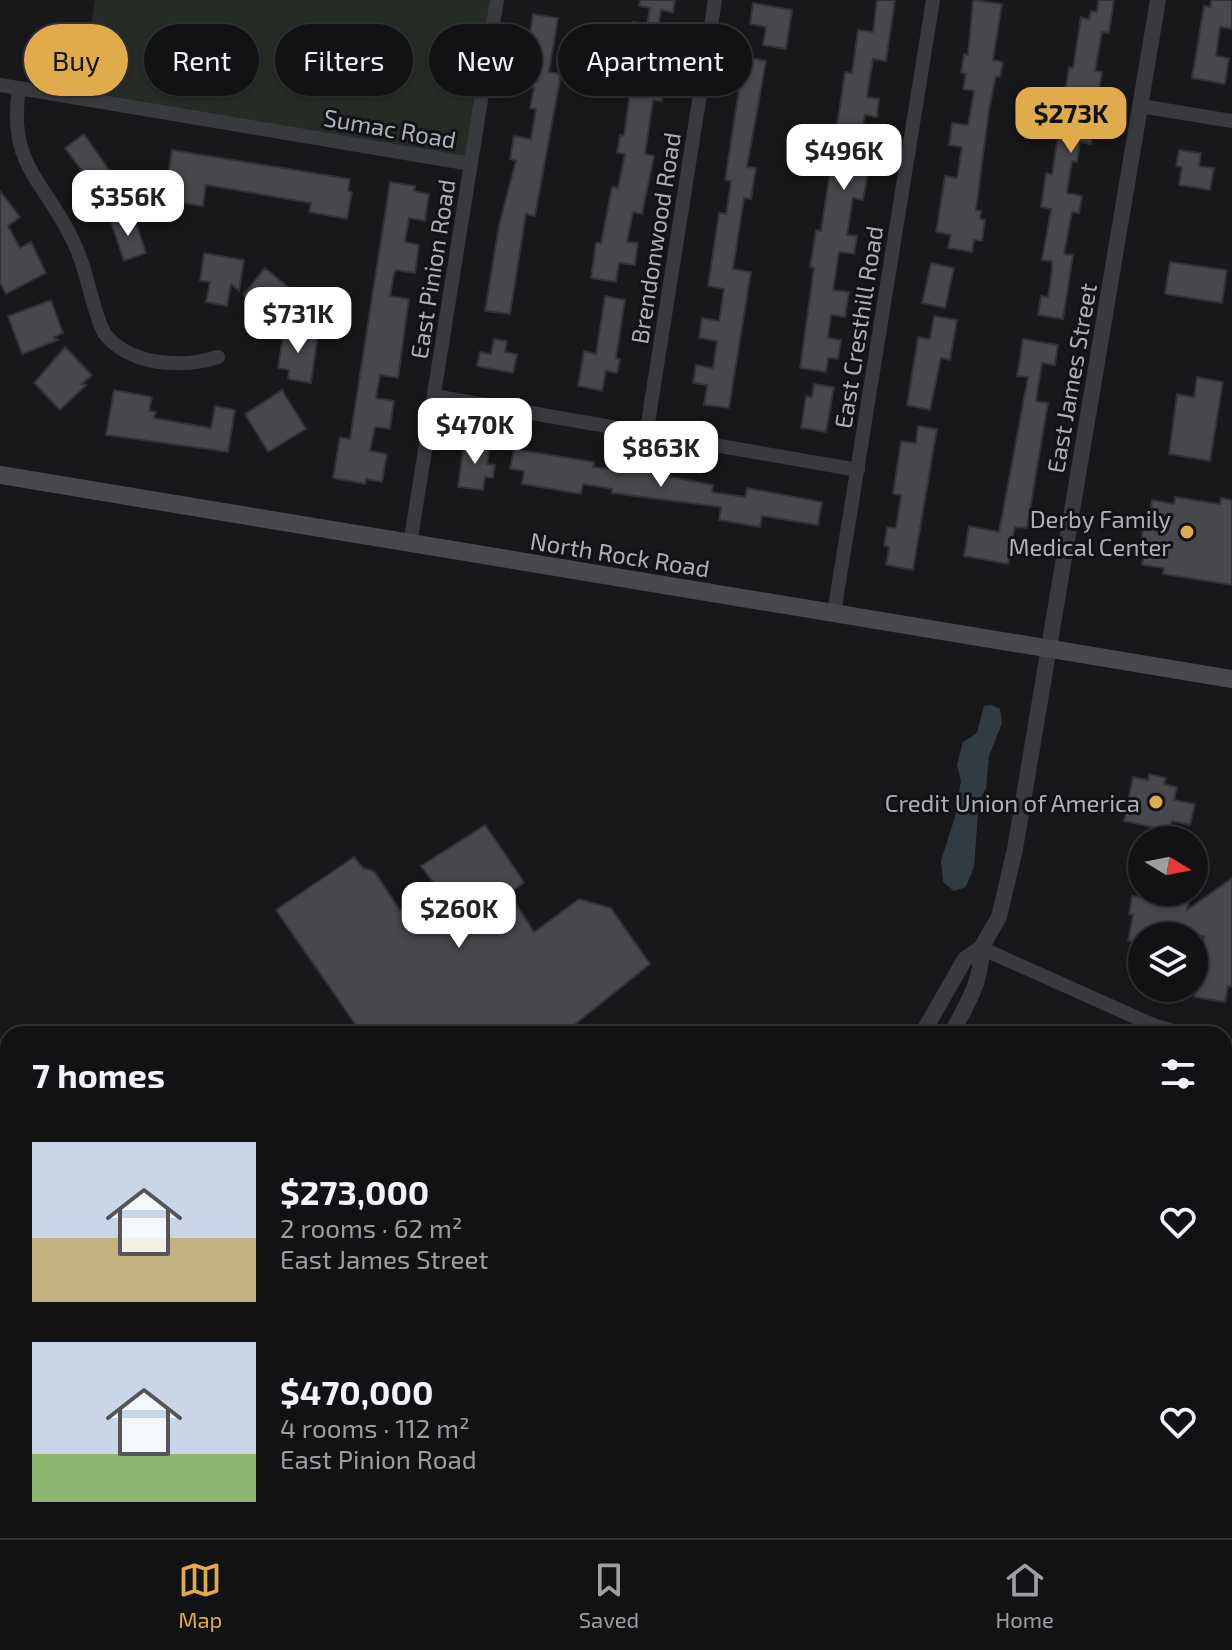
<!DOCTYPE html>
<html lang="en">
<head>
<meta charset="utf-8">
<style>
	body { margin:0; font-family:"Exo 2",sans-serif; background:#1f2022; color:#f1f3f6; height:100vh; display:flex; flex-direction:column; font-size:30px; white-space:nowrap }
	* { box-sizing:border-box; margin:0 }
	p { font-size:26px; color:#9c9ea0 }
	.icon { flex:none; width:44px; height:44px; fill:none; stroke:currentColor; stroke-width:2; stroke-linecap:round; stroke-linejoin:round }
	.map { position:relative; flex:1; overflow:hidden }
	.panel { position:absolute; left:0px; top:1026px; width:1232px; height:512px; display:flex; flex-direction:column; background:#121214; border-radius:24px 24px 0 0; box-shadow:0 2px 6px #0004,0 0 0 2px #313234 }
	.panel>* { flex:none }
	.hud { position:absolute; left:24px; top:24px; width:800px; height:72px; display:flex; gap:16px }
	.needle { width:52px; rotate:100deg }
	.buttons { position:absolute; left:1128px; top:826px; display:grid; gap:16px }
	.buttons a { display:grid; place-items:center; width:80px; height:80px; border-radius:50%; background:#121214; box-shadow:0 2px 6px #0004,0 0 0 2px #313234; font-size:40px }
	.price { position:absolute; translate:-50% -68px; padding:0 18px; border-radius:16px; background:#fff; color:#222; font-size:26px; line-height:52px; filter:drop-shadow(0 2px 4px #0008) }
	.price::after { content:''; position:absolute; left:50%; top:48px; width:24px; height:18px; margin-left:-12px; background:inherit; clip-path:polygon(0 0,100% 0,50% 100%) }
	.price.active { background:#e0ab4a; color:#111 }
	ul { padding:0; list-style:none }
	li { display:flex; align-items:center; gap:24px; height:200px; padding:0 32px }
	li span { display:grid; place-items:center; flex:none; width:224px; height:160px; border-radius:0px; color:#555 }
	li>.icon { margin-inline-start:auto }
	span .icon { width:96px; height:96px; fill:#fffc; stroke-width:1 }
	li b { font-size:34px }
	h2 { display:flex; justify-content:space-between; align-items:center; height:96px; padding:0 32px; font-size:34px }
	.pill { padding:0 28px; border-radius:36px; background:#121214; box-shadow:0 2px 6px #0004,0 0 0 2px #313234; font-size:28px; line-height:72px }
	.pill.active { background:#e0ab4a; color:#111 }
	.tabs { display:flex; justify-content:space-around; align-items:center; height:112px; border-top:2px solid #313234; background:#121214; font-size:22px; color:#9c9ea0 }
	.tabs a { display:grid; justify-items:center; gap:4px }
	.tabs .active { color:#e0ab4a }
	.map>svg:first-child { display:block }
	.green { fill:#242c25 }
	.water { fill:#323b41 }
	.building { fill:#47484c; stroke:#323236; stroke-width:2 }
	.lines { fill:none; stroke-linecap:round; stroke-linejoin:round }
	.minor { stroke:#393a3e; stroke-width:14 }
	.tertiary { stroke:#393a3e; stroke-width:16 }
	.secondary { stroke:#48494e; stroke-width:18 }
	.poi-dot { fill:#e0ab4a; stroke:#131315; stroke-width:3 }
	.labels { text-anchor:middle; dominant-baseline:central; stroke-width:6; stroke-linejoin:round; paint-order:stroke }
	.street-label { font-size:24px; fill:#acb0b8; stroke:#131315 }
	.poi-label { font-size:24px; fill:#acb0b8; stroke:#131315; text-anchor:end }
</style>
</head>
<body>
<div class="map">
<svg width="1232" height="1538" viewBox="0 0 1232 1538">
	<rect width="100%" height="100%" fill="#18181a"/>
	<path class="green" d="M95 0H497L471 164 80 98Z"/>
	<path class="water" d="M991 705 1000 709 1002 723 989 756 986 789 979 800 974 867 966 887 954 891 943 882 941 861 955 817 961 781 957 765 963 742 977 733 984 706Z"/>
	<path class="building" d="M640 0H675L673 13 661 10 655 47 670 50 662 101 653 100 645 154 654 156 642 214 633 212 627 242 638 243 635 265 619 263 616 282 591 278 596 243H601L612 187 618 188 625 154 617 153 620 135 624 136 634 64 627 62 633 22 647 24 650 8 639 6Z
		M877 0H895L886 61 873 59 867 97 879 99 877 117 865 115 858 149 872 152 863 200 853 198 847 235 857 236 854 254 839 252 833 290 849 292 845 317 831 315 828 338 841 340 838 359 828 358 826 372 800 368 814 268 810 267 816 230 821 231 845 72 852 73 858 30 873 32Z
		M973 0 1002 4 993 60 1003 62 1000 77 996 76 989 110 976 210 981 211 980 219 985 220 982 241 974 240 972 252 948 248 951 235 936 232 945 176 957 178 962 147 949 145 952 123 968 125 974 91 963 89 966 74 961 72 964 54 968 55Z
		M1098 0H1114L1109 33 1102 32 1095 71 1102 72 1099 91 1090 89 1085 125 1093 126 1091 144 1080 142 1077 162 1072 161 1067 193 1082 196 1079 213 1072 212 1064 254 1073 255 1063 319 1038 315 1041 296 1048 297 1052 270V261L1042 260 1051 209 1041 207 1046 173 1052 174 1069 67 1073 68 1081 17 1089 19 1091 11 1097 12Z
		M1211 0H1232V29L1220 27 1216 56 1229 58 1225 84 1192 78 1204 6 1210 7Z
		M753 3 792 10 786 49 763 45 766 27 750 24Z
		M533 14 558 18 549 72 561 74 535 216 526 214 510 314 485 311 499 225 516 161 510 159 514 136 531 139 536 109 530 108 534 88 522 86Z
		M744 57 766 61 747 167 756 168 751 199 744 198 733 269 751 272 729 408 704 405 707 385 693 383 696 365 713 368 717 341 699 338 702 318 719 321 724 289 708 286 719 213 726 214 731 181 725 180Z
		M84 134 112 174 94 187 65 148Z
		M172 150 350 179 348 191 352 192 347 219 309 212 311 203 206 185 203 206 182 203 183 198 165 195Z
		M1179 150 1201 153 1199 166 1214 168 1210 190 1179 185 1182 167 1176 166Z
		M390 182 415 186 414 191 429 194 425 221 409 218 405 242 419 245 415 273 396 270 394 274 390 296 409 299 398 378 380 375 376 398 394 401 390 429 375 427 370 451 387 454 382 482 366 479 365 484 333 478 340 437 350 439Z
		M0 191 20 217 8 226 20 248 31 242 46 273 6 294 0 283Z
		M133 214 146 253 124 261 111 222Z
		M204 253 244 260 239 291 231 284 227 306 206 302 210 282 200 281Z
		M1170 262 1227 270 1222 303 1165 294Z
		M931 263 954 268 945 308 922 303Z
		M265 268 305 301 283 328 243 295Z
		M605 296 625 300 616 358 620 359 617 373 606 371 602 391 578 386 584 351 596 354Z
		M51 300 63 333 54 337 58 340 22 354 8 316Z
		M934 316 957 320 950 360 941 358 930 410 907 405 918 337 930 339Z
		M284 329 318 334 311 383 288 379 289 370 278 368Z
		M494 339 507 341 505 352 517 354 513 373 477 366 480 352 491 354Z
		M1023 339 1058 345 1055 365 1042 363 1036 401 1048 403 1027 528 1015 527 1008 564 964 556 969 526 999 532 1028 377 1017 376Z
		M65 347 92 375 82 384 86 385 60 410 34 383Z
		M1197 377 1223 382 1210 461 1169 454 1177 394 1194 397Z
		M814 384 834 387 826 432 801 428 806 396 812 397Z
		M114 390 152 397 149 411 156 412 154 418 211 428 215 406 235 410 228 452 106 435Z
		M282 390 306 429 268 452 245 414Z
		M918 426 937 429 913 570 886 565 889 547 884 546 887 527 896 528 901 495 893 494 901 441 916 443Z
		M464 441 490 445 487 464 495 465 493 478 485 477 483 490 458 487Z
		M514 449 594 462 593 467 615 470 616 466 713 485 712 492 745 497 747 488 822 502 818 525 762 516 760 527 719 520 721 507 612 493V489L583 484 581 494 522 484 524 471 510 469Z
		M1175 497 1220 504 1221 498 1232 500V585L1163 574 1164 568 1142 565 1144 549 1140 548 1145 515 1150 516 1152 500 1174 504Z
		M1149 774 1166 778 1164 784 1177 787 1174 800 1195 804 1190 825 1172 821 1170 831 1124 821 1133 777 1148 780Z
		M485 825 524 882 510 894 534 932 579 899 611 908 650 964 563 1034H362L276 910 354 857 363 868 374 871 400 910 436 886 421 866Z
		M1232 878V987L1228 986 1225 1002 1194 997 1204 936H1142V944L1128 941 1133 915 1129 914 1132 896 1143 898 1144 892H1190L1187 910Z"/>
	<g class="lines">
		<path class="minor" d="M0 85 471 164
			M19 88C7 168 46 180 75 245 88 273 91 305 104 333 129 365 180 369 218 357
			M1141 106 1232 121
			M434 396 858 470
			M646 435 715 0
			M410 544 497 0
			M834 613 933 0
			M981 948 1153 1025 1182 1034
			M1224 1045 1232 1047
			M0 1520 8 1521
			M57 1530 103 1538"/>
		<path class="tertiary" d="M981 948 999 917 1015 849 1158 0
			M922 1034 965 959 981 948C983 980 966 1006 951 1034
			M797 1538 799 1530
			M824 1538 825 1530"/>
		<path class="secondary" d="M0 475 1232 679"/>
	</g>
	<g class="poi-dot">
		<circle cx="1187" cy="532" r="8"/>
		<circle cx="1156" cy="802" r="8"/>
	</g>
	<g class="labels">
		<g class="street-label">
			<text transform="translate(390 128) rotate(10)">Sumac Road</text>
			<text transform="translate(655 238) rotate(-81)">Brendonwood Road</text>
			<text transform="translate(432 269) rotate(-81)">East Pinion Road</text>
			<text transform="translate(858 327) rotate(-81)">East Cresthill Road</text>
			<text transform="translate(1071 378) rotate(-80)">East James Street</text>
			<text transform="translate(620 554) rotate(9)">North Rock Road</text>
		</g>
		<g class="poi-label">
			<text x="1171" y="518">Derby Family<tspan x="1171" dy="28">Medical Center</tspan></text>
			<text x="1140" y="802">Credit Union of America</text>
		</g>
	</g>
</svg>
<div class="buttons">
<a><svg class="needle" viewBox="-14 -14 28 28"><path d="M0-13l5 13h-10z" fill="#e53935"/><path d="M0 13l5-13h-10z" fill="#9c9ea0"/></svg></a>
<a><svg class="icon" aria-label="layers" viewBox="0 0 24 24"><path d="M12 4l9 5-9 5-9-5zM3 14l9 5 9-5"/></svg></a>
</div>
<b class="price active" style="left:1071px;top:155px">$273K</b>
<b class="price" style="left:844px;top:192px">$496K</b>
<b class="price" style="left:128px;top:238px">$356K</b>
<b class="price" style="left:298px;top:355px">$731K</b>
<b class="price" style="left:475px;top:466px">$470K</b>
<b class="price" style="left:661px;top:489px">$863K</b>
<b class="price" style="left:459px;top:950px">$260K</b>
<div class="hud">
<a class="pill active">Buy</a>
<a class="pill">Rent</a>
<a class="pill">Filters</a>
<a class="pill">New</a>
<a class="pill">Apartment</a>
</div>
<section class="panel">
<h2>7 homes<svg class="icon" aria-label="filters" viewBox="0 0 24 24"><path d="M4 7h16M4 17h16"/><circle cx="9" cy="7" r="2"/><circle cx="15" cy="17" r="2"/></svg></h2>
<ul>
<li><span style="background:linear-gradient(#c9d6e8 60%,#c2b280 0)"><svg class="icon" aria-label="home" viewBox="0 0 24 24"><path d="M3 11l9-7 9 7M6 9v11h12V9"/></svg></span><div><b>$273,000</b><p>2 rooms · 62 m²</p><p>East James Street</p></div><svg class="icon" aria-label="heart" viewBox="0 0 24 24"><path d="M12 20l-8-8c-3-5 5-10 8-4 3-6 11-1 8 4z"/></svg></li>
<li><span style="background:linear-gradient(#c9d6e8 70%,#8fb573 0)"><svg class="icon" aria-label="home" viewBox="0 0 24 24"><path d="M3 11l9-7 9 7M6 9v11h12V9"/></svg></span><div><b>$470,000</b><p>4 rooms · 112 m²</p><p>East Pinion Road</p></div><svg class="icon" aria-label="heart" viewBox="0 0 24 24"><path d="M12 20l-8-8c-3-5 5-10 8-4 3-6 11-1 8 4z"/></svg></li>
</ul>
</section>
</div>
<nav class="tabs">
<a class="active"><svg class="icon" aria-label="map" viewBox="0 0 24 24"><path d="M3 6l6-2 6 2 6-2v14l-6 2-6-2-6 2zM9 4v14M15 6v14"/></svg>Map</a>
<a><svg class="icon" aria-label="saved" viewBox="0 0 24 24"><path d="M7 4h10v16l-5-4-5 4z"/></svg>Saved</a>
<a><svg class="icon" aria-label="home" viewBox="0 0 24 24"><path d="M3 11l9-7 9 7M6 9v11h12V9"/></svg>Home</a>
</nav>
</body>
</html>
